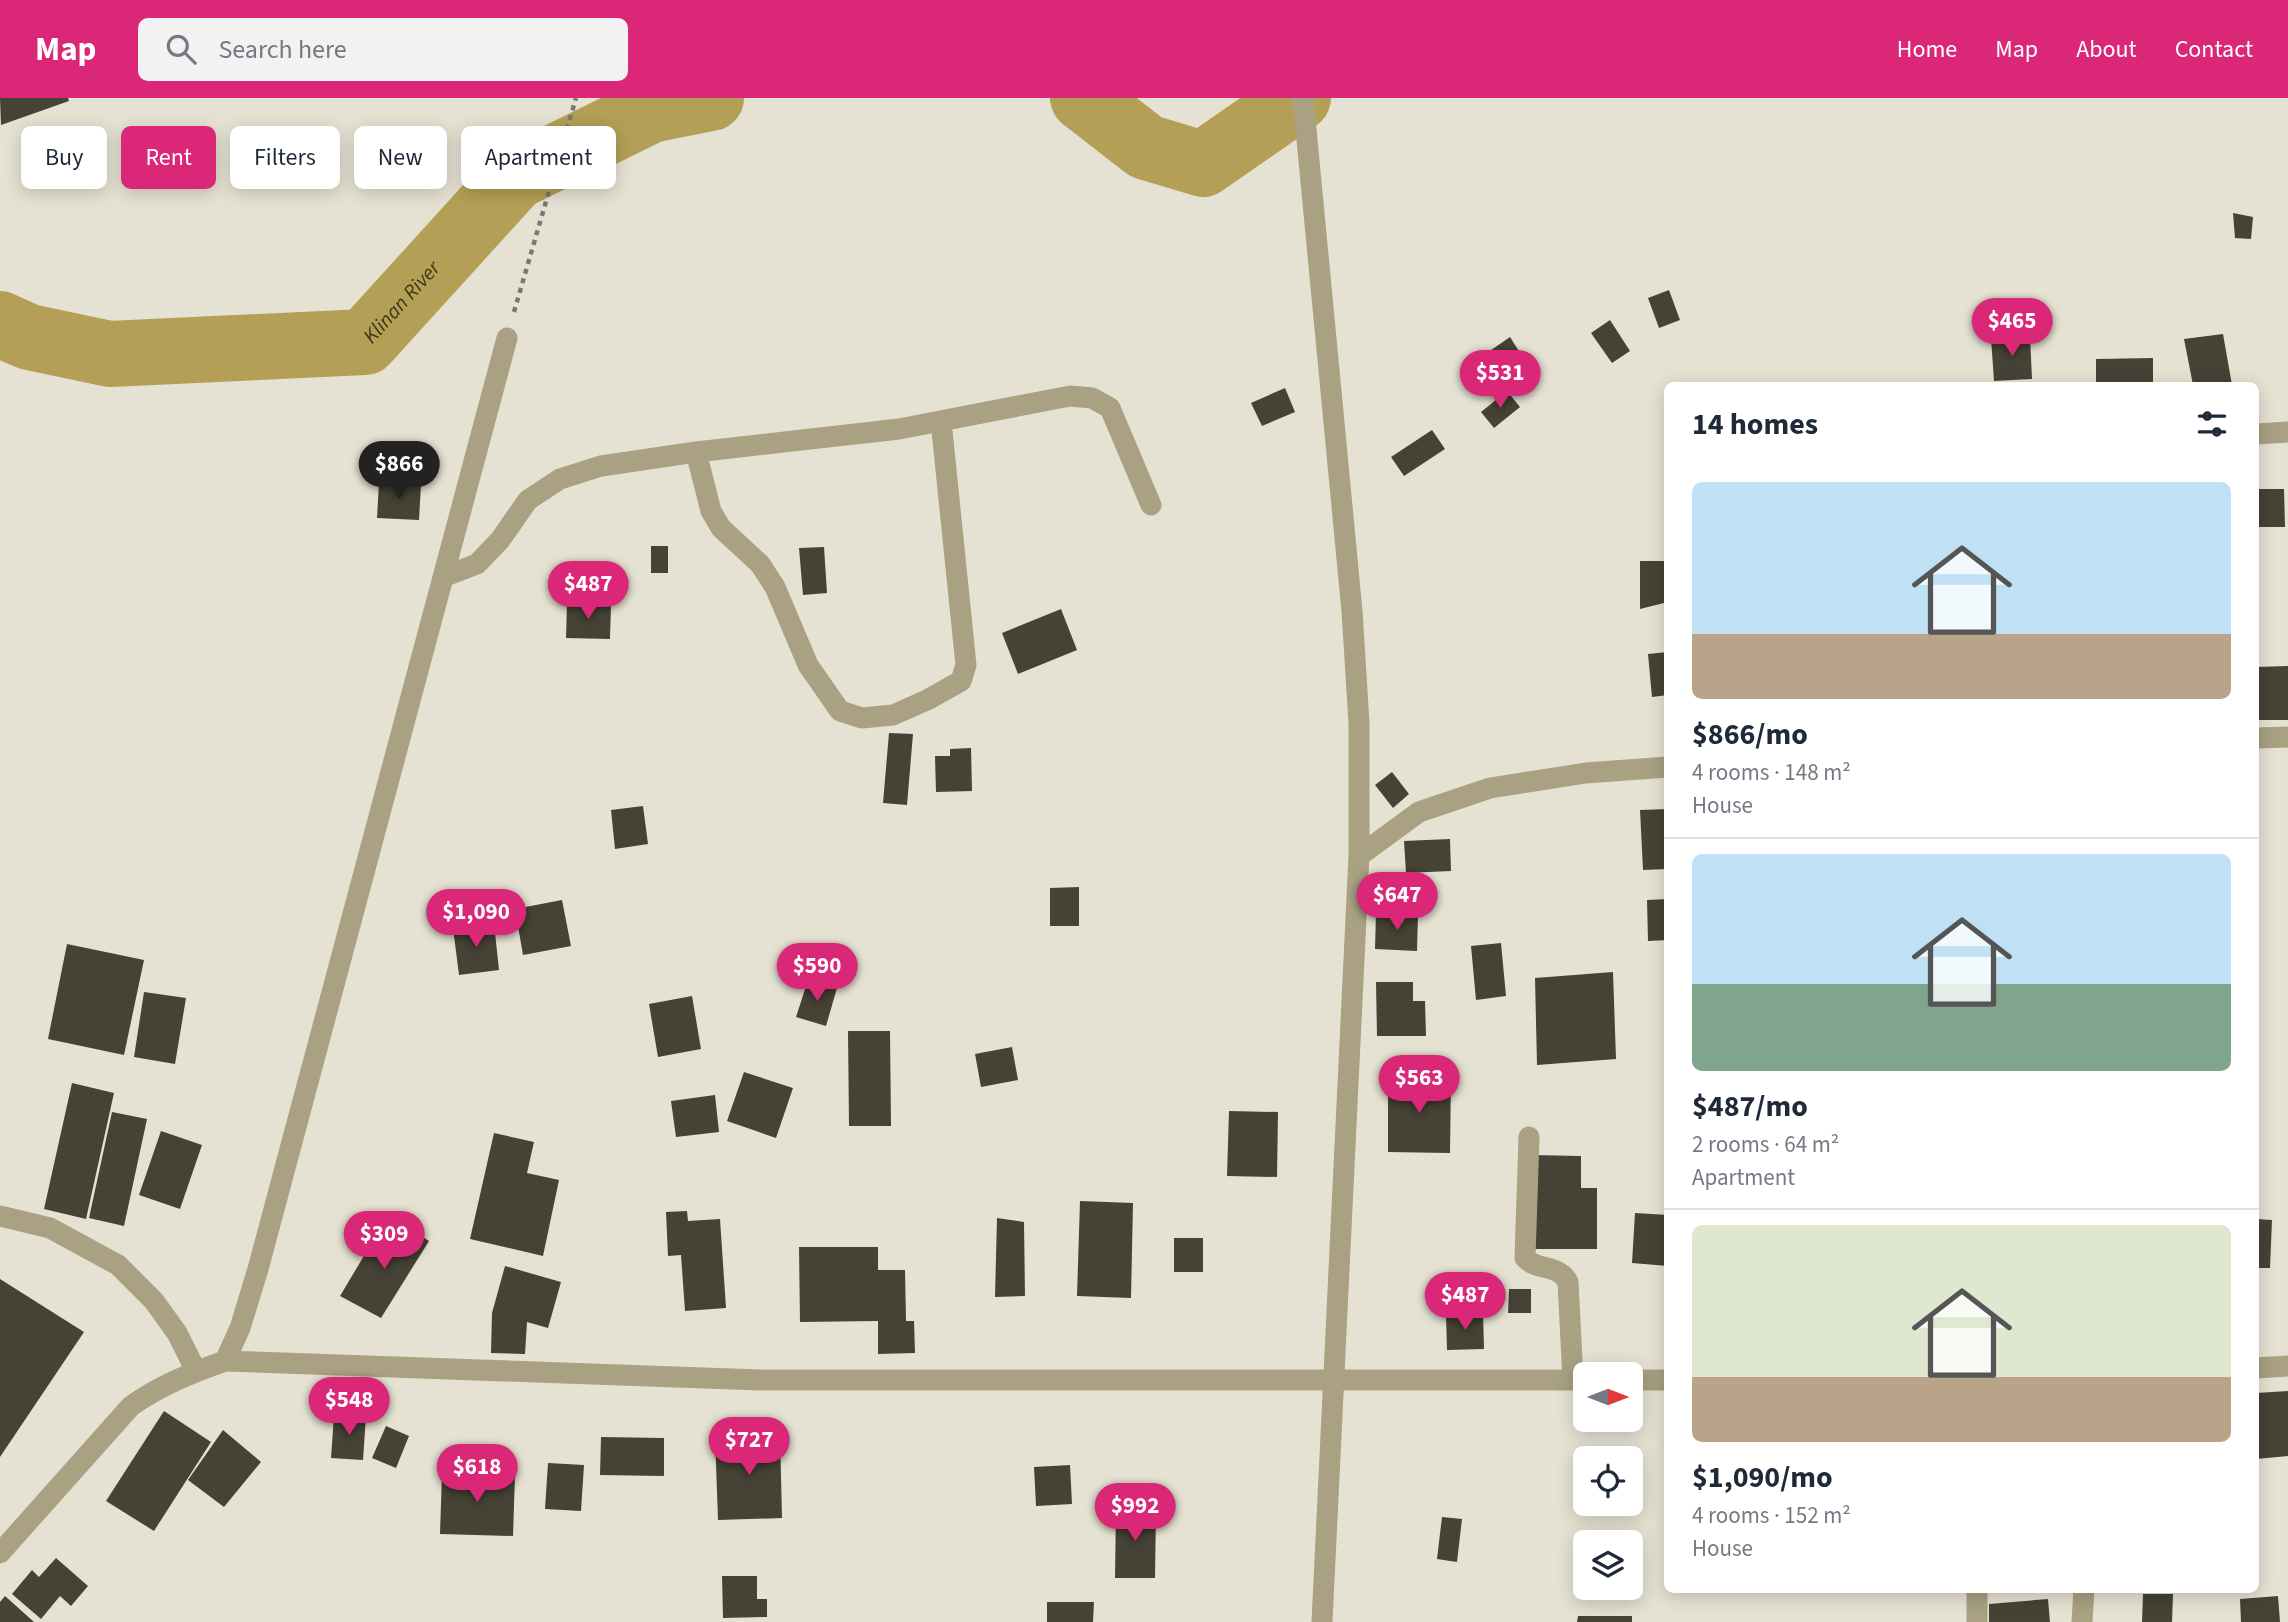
<!DOCTYPE html>
<html lang="en">
<head>
<meta charset="utf-8">
<style>
	body { margin:0; font-family:"Source Sans 3",sans-serif; background:#f2f2f3; color:#1f2937; height:100vh; display:flex; flex-direction:column; font-size:26px; white-space:nowrap }
	* { box-sizing:border-box; margin:0 }
	p { font-size:23px; color:#747a83 }
	.icon { flex:none; width:38px; height:38px; fill:none; stroke:currentColor; stroke-width:2; stroke-linecap:round; stroke-linejoin:round }
	.map { position:relative; flex:1; overflow:hidden }
	.drawer { position:absolute; left:1664px; top:284px; width:595px; height:1211px; display:flex; flex-direction:column; background:#fff; border-radius:10px; box-shadow:0 4px 18px #0003 }
	.drawer>* { flex:none }
	.guide { position:absolute; left:21px; top:28px; width:665px; height:63px; display:flex; gap:14px }
	.needle { width:46px; rotate:90deg }
	.tools { position:absolute; left:1573px; top:1264px; display:grid; gap:14px }
	.tools a { display:grid; place-items:center; width:70px; height:70px; border-radius:10px; background:#fff; box-shadow:0 4px 18px #0003; font-size:35px }
	.price { position:absolute; translate:-50% -60px; padding:0 16px; border-radius:24px; background:#db2777; color:#fff; font-size:23px; line-height:46px; filter:drop-shadow(0 2px 4px #0008) }
	.price::after { content:''; position:absolute; left:50%; top:42px; width:21px; height:16px; margin-left:-10px; background:inherit; clip-path:polygon(0 0,100% 0,50% 100%) }
	.price.on { background:#222; color:#fff }
	ul { padding:0; list-style:none }
	li { display:grid; align-content:center; gap:14px; height:371px; padding:0 28px }
	li+li { border-top:2px solid #e0e1e3 }
	li span { display:grid; place-items:center; height:217px; border-radius:10px; color:#555 }
	li>.icon { margin-inline-start:auto }
	span .icon { width:126px; height:126px; fill:#fffc; stroke-width:1 }
	li b { font-size:30px }
	h2 { display:flex; justify-content:space-between; align-items:center; height:84px; padding:0 28px; font-size:30px }
	.pill { padding:0 24px; border-radius:10px; background:#fff; box-shadow:0 4px 18px #0003; font-size:24px; line-height:63px }
	.pill.on { background:#db2777; color:#fff }
	header { display:flex; align-items:center; gap:42px; box-sizing:border-box; height:98px; padding:0 35px; background:#db2777; color:#fff }
	header strong { font-size:33px }
	nav { display:flex; gap:38px; margin-inline-start:auto; font-size:24px }
	.search { width:490px; height:63px; background:#f2f2f3; display:flex; align-items:center; gap:18px; box-sizing:border-box; padding:0 24px; border-radius:10px; color:#747a83; font-size:26px }
	.map>svg:first-child { display:block }
	.lines { fill:none; stroke-linecap:round; stroke-linejoin:round }
	.river { stroke:#b3a056; stroke-width:66 }
	.building { fill:#464235 }
	.path { stroke:#7b786e; stroke-width:4.5; stroke-dasharray:5 5; stroke-linecap:butt }
	.minor { stroke:#a9a182; stroke-width:21 }
	.labels { text-anchor:middle; dominant-baseline:central; stroke-width:7; stroke-linejoin:round; paint-order:stroke }
	.water-label { font-size:21px; font-style:italic; fill:#3e3615; stroke:#e6e2d3 }
</style>
</head>
<body>
<header>
<strong>Map</strong>
<div class="search"><svg class="icon" aria-label="search" viewBox="0 0 24 24"><circle cx="10" cy="10" r="6"/><path d="M15 15l6 6"/></svg>Search here</div>
<nav><a>Home</a><a>Map</a><a>About</a><a>Contact</a></nav>
</header>
<div class="map">
<svg width="2288" height="1524" viewBox="0 0 2288 1524">
	<rect width="100%" height="100%" fill="#e6e2d3"/>
	<g class="lines">
		<g class="river">
			<path d="M1083 0 1146 49 1203 66 1298 0"/>
			<path id="s1" d="M0 226 29 239 110 256 365 244 515 79 651 12 711 0"/>
		</g>
	</g>
	<path class="building" d="M0 0H68L69 3 1 27Z
		M2233 115 2253 119 2251 141 2235 140Z
		M1669 192 1680 222 1659 230 1648 200Z
		M1610 222 1630 253 1612 265 1591 235Z
		M2223 236 2232 287H2193L2184 241Z
		M2030 238 2032 281 1994 283 1991 240Z
		M1510 239 1522 258 1494 278 1481 259Z
		M2153 260V287H2096V261Z
		M1285 290 1295 314 1262 328 1251 305Z
		M1507 293 1520 309 1494 330 1481 314Z
		M1432 332 1445 351 1404 378 1391 359Z
		M379 384 421 386 419 422 377 420Z
		M2256 391H2284L2285 429H2256Z
		M651 448H668V475H651Z
		M824 449 827 495 803 497 799 450Z
		M1640 463H1668V504L1640 511Z
		M567 505 611 506 610 541 566 540Z
		M1061 511 1077 552 1018 576 1002 535Z
		M1668 554V597L1652 599 1648 556Z
		M2288 568V622H2256V569Z
		M889 635 913 636 907 707 883 705Z
		M971 650 972 693 936 694 935 658H950V651Z
		M1392 674 1409 696 1393 710 1375 687Z
		M643 708 648 746 615 751 611 712Z
		M1668 711V771L1643 772 1640 712Z
		M1450 741 1451 773 1406 775 1404 743Z
		M1079 789V828H1050V790Z
		M1668 801V842L1648 843 1647 802Z
		M562 802 571 848 523 857 515 811Z
		M1376 815 1418 816 1417 853 1375 851Z
		M494 825 499 872 459 877 453 830Z
		M1501 845 1506 898 1476 902 1471 848Z
		M67 846 144 862 124 957 48 941Z
		M1613 874 1616 961 1537 967 1535 880Z
		M808 882 837 890 826 928 796 919Z
		M1376 884H1413V903H1425L1426 938H1377Z
		M144 894 186 900 175 966 134 959Z
		M692 898 701 951 658 959 649 906Z
		M848 933H890L891 1028H849Z
		M1012 949 1018 982 981 989 975 956Z
		M744 974 793 990 776 1040 727 1023Z
		M1388 980H1451L1450 1055 1388 1054Z
		M72 985 114 995 86 1121 44 1111Z
		M715 997 719 1034 676 1039 671 1003Z
		M1229 1013 1278 1014 1277 1079 1227 1078Z
		M112 1014 147 1021 124 1128 89 1120Z
		M161 1033 202 1047 180 1111 139 1097Z
		M494 1035 534 1044 527 1075 559 1082 543 1158 470 1141Z
		M1531 1057 1581 1058V1090H1597V1151H1531Z
		M1080 1103 1133 1105 1131 1200 1077 1198Z
		M687 1113 688 1123 720 1121 726 1210 685 1213 681 1157 668 1158 666 1114Z
		M1635 1115 1668 1117V1168L1632 1165Z
		M997 1120 1024 1124 1025 1198 995 1199Z
		M2256 1121 2272 1122 2270 1170H2256Z
		M406 1128 429 1143 381 1220 340 1198 377 1136 394 1147Z
		M1174 1140H1203V1174H1174Z
		M799 1149H878V1172H905L906 1223H914L915 1255 878 1256V1223L800 1224Z
		M505 1168 561 1184 548 1230 527 1224 525 1256 491 1255 492 1215Z
		M0 1181 84 1234 0 1359Z
		M1465 1182H1484V1212H1465Z
		M1509 1191H1531V1215H1508Z
		M1483 1215 1484 1251 1447 1252 1446 1216Z
		M2288 1293V1358L2256 1361V1295Z
		M164 1313 211 1344 154 1433 106 1403Z
		M334 1317 366 1318 363 1362 331 1360Z
		M386 1328 409 1338 396 1370 372 1360Z
		M223 1332 261 1364 224 1409 188 1382Z
		M780 1337 782 1420 718 1422 715 1338Z
		M601 1339 664 1340V1378L600 1377Z
		M548 1365 584 1367 581 1413 545 1411Z
		M1070 1367 1072 1406 1036 1408 1034 1369Z
		M442 1375 515 1377 513 1438 440 1436Z
		M1116 1410 1156 1411 1155 1480H1115Z
		M1442 1419 1462 1421 1457 1464 1437 1461Z
		M56 1460 88 1488 71 1508 60 1498 41 1521 12 1496 32 1472 39 1479Z
		M722 1478H757V1501H767V1519L723 1520Z
		M2143 1496H2173L2172 1524H2142Z
		M5 1498 34 1524H0V1504Z
		M2278 1498 2280 1524H2241L2240 1501Z
		M2048 1501 2050 1524H1989V1506Z
		M1047 1504H1094L1093 1524H1047Z
		M1578 1518H1632V1524H1577Z"/>
	<g class="lines">
		<path class="path" d="M514 214 576 0"/>
		<path class="minor" d="M1303 0 1352 513 1359 625V758L1322 1524
			M2256 336 2288 334
			M696 354 711 413 721 430 760 466 775 489 808 567 840 613 862 620 893 617 927 602 961 583 966 567 941 323
			M443 479 477 466 500 442 528 402 560 381 601 368 696 354 899 331 1070 298 1092 300 1110 310 1151 407
			M2256 640 2288 639
			M1359 758 1419 714 1490 690 1586 675 1668 669
			M1529 1039 1525 1160C1537 1173 1559 1166 1568 1184L1573 1282
			M0 1118 50 1130 118 1167 154 1203 177 1235 196 1273
			M225 1263 240 1230 258 1171 507 240
			M2256 1270 2288 1268
			M1631 1282H1668
			M0 1455 131 1308C161 1287 191 1275 225 1263L760 1282H1586
			M1977 1491V1524
			M2082 1524 2084 1491"/>
	</g>
	<g class="labels">
		<g class="water-label">
			<text stroke="none"><textPath href="#s1" startOffset="424">Klinan River</textPath></text>
		</g>
	</g>
</svg>
<div class="tools">
<a><svg class="needle" viewBox="-14 -14 28 28"><path d="M0-13l5 13h-10z" fill="#e53935"/><path d="M0 13l5-13h-10z" fill="#747a83"/></svg></a>
<a><svg class="icon" aria-label="locate" viewBox="0 0 24 24"><circle cx="12" cy="12" r="6"/><path d="M12 2v4M12 18v4M2 12h4M18 12h4"/></svg></a>
<a><svg class="icon" aria-label="layers" viewBox="0 0 24 24"><path d="M12 4l9 5-9 5-9-5zM3 14l9 5 9-5"/></svg></a>
</div>
<b class="price" style="left:2012px;top:260px">$465</b>
<b class="price" style="left:1500px;top:312px">$531</b>
<b class="price on" style="left:399px;top:403px">$866</b>
<b class="price" style="left:588px;top:523px">$487</b>
<b class="price" style="left:1397px;top:834px">$647</b>
<b class="price" style="left:476px;top:851px">$1,090</b>
<b class="price" style="left:817px;top:905px">$590</b>
<b class="price" style="left:1419px;top:1017px">$563</b>
<b class="price" style="left:384px;top:1173px">$309</b>
<b class="price" style="left:1465px;top:1234px">$487</b>
<b class="price" style="left:349px;top:1339px">$548</b>
<b class="price" style="left:749px;top:1379px">$727</b>
<b class="price" style="left:477px;top:1406px">$618</b>
<b class="price" style="left:1135px;top:1445px">$992</b>
<div class="guide">
<a class="pill">Buy</a>
<a class="pill on">Rent</a>
<a class="pill">Filters</a>
<a class="pill">New</a>
<a class="pill">Apartment</a>
</div>
<section class="drawer">
<h2>14 homes<svg class="icon" aria-label="filters" viewBox="0 0 24 24"><path d="M4 7h16M4 17h16"/><circle cx="9" cy="7" r="2"/><circle cx="15" cy="17" r="2"/></svg></h2>
<ul>
<li><span style="background:linear-gradient(#bfe0f5 70%,#b9a48a 0)"><svg class="icon" aria-label="home" viewBox="0 0 24 24"><path d="M3 11l9-7 9 7M6 9v11h12V9"/></svg></span><div><b>$866/mo</b><p>4 rooms · 148 m²</p><p>House</p></div></li>
<li><span style="background:linear-gradient(#bfe0f5 60%,#7fa58c 0)"><svg class="icon" aria-label="home" viewBox="0 0 24 24"><path d="M3 11l9-7 9 7M6 9v11h12V9"/></svg></span><div><b>$487/mo</b><p>2 rooms · 64 m²</p><p>Apartment</p></div></li>
<li><span style="background:linear-gradient(#dfe7d0 70%,#b9a48a 0)"><svg class="icon" aria-label="home" viewBox="0 0 24 24"><path d="M3 11l9-7 9 7M6 9v11h12V9"/></svg></span><div><b>$1,090/mo</b><p>4 rooms · 152 m²</p><p>House</p></div></li>
</ul>
</section>
</div>
</body>
</html>
